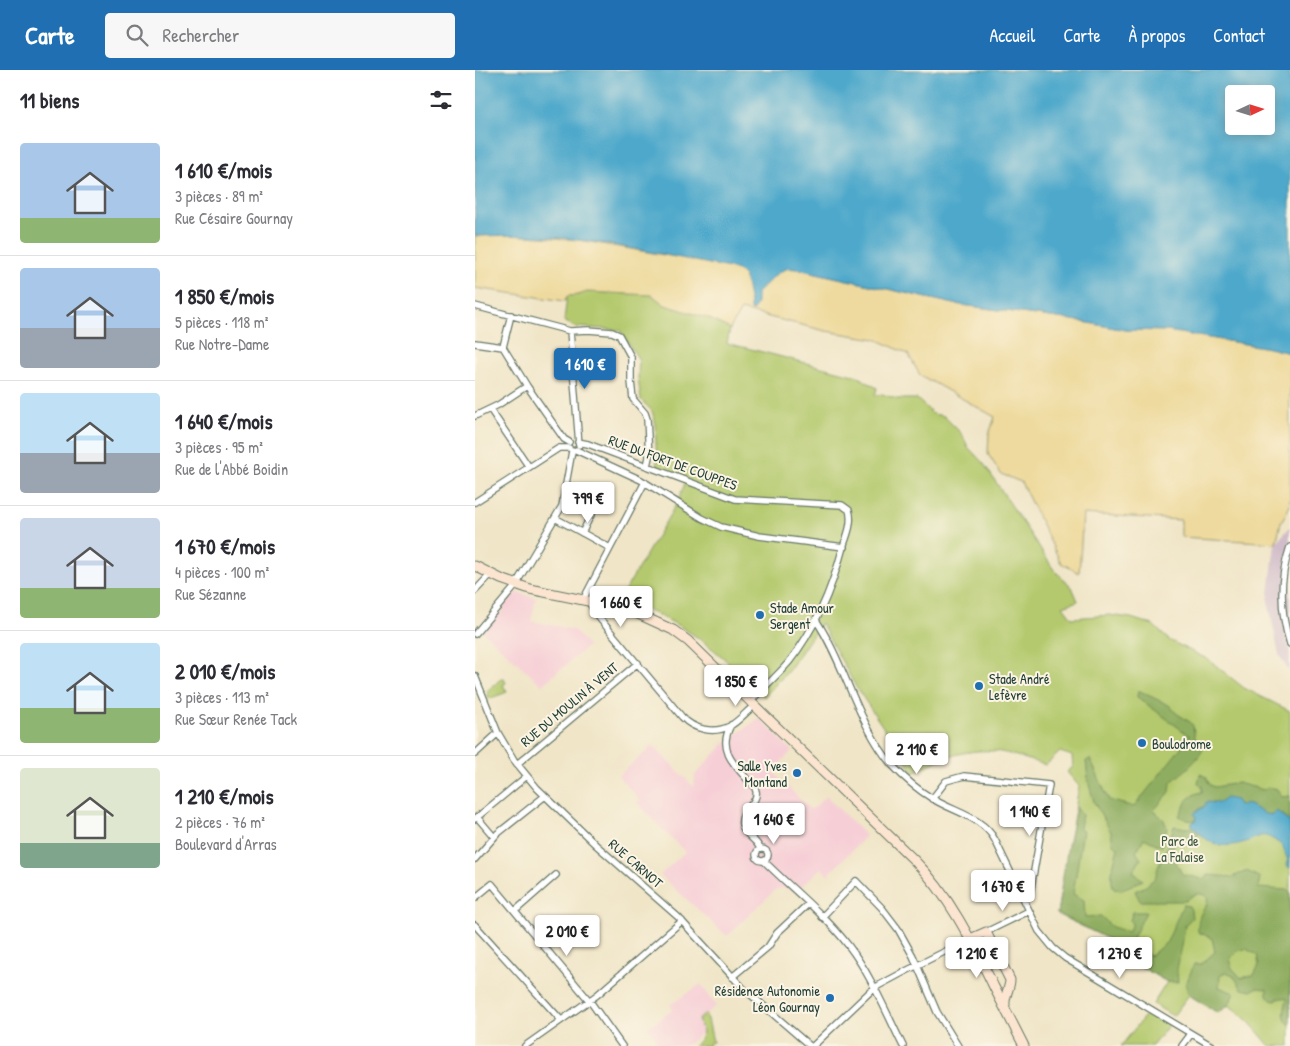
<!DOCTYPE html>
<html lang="fr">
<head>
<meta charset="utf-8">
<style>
	body { margin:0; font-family:"Patrick Hand",sans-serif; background:#f7f7f7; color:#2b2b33; height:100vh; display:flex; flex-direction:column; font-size:19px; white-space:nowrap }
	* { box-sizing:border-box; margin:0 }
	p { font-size:16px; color:#7c7c81 }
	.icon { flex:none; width:28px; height:28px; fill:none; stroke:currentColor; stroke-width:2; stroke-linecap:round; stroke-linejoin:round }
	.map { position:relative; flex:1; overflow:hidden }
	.side { display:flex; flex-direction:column; background:#fff; width:475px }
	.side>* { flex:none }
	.needle { width:32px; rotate:86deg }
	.fabs { position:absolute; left:750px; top:15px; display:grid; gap:10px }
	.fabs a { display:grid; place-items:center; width:50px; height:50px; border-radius:5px; background:#fff; box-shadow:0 2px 12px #0003; font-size:25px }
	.price { position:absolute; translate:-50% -42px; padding:0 11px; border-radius:5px; background:#fff; color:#222; font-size:16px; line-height:32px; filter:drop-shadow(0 1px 2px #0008) }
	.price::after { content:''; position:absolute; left:50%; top:30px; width:15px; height:11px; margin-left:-8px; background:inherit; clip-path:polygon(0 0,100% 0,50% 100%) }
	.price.current { background:#1f6fb2; color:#fff }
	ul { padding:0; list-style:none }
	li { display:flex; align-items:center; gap:15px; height:125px; padding:0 20px }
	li+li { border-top:1px solid #e1e1e2 }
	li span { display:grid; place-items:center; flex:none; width:140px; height:100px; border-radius:5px; color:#555 }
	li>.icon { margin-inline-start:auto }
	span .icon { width:60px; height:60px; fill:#fffc; stroke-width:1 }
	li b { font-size:21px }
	h2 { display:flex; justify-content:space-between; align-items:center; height:60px; padding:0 20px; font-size:21px }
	header { display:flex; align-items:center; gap:30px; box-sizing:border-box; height:70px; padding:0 25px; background:#1f6fb2; color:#fff }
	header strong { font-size:24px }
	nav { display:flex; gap:28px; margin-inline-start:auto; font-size:18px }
	.search { width:350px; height:45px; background:#f7f7f7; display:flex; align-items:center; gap:12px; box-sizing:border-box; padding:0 18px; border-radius:5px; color:#7c7c81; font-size:19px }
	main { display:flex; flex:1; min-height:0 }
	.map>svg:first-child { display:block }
	.built { fill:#f6cfd6 }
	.industrial { fill:#d1bdc9 }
	.green { fill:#b4c96d; stroke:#6a8350 }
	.forest { fill:#8fad60; stroke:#57754a; fill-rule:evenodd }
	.sand { fill:#eeda9e; stroke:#868c69 }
	.water { fill:#4da8cb; stroke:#367280; fill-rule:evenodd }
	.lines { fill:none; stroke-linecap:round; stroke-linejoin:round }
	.street-casing { stroke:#687867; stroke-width:8 }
	.secondary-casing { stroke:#687867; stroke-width:11 }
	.street { stroke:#fff; stroke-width:5.5 }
	.secondary { stroke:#fce5d0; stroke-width:9 }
	.poi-dot { fill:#1f6fb2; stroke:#fcf5e5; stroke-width:2 }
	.labels { text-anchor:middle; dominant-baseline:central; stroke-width:4; stroke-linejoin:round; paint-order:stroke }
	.street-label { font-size:14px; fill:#1f3d34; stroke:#fcf5e5 }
	.poi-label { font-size:14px; fill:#1f3d34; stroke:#fcf5e5; text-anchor:start }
	.park-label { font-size:14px; fill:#3d593f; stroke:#fcf5e5 }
</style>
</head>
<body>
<header>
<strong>Carte</strong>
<div class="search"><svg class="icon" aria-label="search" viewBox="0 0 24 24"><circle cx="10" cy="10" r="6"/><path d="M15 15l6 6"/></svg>Rechercher</div>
<nav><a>Accueil</a><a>Carte</a><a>À propos</a><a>Contact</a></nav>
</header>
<main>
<section class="side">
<h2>11 biens<svg class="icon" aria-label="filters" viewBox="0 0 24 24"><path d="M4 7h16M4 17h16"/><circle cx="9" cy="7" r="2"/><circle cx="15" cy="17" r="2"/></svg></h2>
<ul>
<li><span style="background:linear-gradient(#a9c7e8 75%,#8fb573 0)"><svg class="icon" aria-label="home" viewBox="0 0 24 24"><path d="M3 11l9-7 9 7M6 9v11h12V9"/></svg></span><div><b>1 610 €/mois</b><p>3 pièces · 89 m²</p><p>Rue Césaire Gournay</p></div></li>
<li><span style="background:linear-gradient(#a9c7e8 60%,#9aa5b1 0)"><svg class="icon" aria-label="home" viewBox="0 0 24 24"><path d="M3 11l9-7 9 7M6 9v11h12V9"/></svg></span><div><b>1 850 €/mois</b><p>5 pièces · 118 m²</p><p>Rue Notre-Dame</p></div></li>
<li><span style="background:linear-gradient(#bfe0f5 60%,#9aa5b1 0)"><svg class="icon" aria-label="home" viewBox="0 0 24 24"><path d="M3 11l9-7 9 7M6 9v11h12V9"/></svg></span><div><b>1 640 €/mois</b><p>3 pièces · 95 m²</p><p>Rue de l'Abbé Boidin</p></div></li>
<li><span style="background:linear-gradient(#c9d6e8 70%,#8fb573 0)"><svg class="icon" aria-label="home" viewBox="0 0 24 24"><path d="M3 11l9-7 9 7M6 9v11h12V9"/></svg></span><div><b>1 670 €/mois</b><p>4 pièces · 100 m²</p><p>Rue Sézanne</p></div></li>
<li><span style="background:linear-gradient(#bfe0f5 65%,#8fb573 0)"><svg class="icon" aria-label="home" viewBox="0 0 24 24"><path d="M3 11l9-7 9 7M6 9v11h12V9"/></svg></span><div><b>2 010 €/mois</b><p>3 pièces · 113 m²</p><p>Rue Sœur Renée Tack</p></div></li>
<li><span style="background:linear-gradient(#dfe7d0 75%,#7fa58c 0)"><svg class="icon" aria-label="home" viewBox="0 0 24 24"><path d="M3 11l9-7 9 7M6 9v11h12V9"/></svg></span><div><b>1 210 €/mois</b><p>2 pièces · 76 m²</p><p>Boulevard d'Arras</p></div></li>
</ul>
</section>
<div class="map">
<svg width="815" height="976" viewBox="0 0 815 976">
	<rect width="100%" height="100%" fill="#fcf5e5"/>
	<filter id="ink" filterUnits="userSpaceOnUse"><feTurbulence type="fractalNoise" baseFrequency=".02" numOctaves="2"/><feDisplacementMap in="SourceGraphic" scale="10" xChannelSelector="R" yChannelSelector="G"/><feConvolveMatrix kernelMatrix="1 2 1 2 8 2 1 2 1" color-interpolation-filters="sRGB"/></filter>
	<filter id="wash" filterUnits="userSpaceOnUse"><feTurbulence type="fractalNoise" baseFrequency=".0096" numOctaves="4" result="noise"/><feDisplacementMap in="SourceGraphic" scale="20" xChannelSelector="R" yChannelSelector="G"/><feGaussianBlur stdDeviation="1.12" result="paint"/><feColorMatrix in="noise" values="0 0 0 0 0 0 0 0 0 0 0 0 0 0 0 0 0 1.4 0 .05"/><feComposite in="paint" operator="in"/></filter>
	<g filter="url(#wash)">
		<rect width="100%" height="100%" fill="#f0e5c7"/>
		<path class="built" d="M41 522 61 528 56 551 99 560 113 576 67 615 8 562 20 546 24 545 28 541 29 535Z
			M284 648 317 681 297 701 335 739 339 738 351 726 391 766 353 805 346 798 323 820 316 821 309 818 301 819 252 866 185 805 210 782 162 733 165 730 143 706 178 676 219 717 220 705 249 674Z
			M226 914 241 936 223 950 228 962 210 976H186L173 957 198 940 195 935Z"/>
		<path class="industrial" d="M815 457V603L804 585 793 531 800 474Z"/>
		<path class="green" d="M112 222 177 225 190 235 233 248 255 259 252 273 382 306 402 318 400 326 407 324 422 329H442L458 344 469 346 487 364 493 377 509 394 579 500 597 517 603 531 588 536 597 548 635 545 656 548 678 555 694 570 734 590 769 618 815 641V976H795L774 952 754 935 743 943 714 925 698 946 678 934 692 912 646 885 648 876 582 844 604 716 592 702 598 697 597 686 585 682 571 695C555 691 534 682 518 681 489 679 463 689 439 703L381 617 346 553 314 600 289 627C273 612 257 594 239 580 211 557 178 541 145 529L203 431 212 408 182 397 180 351 177 341 166 330 163 308 164 290 145 260 100 257 89 251 92 226 103 225Z
			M28 607 31 613 28 615 32 622 14 629 12 621Z
			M673 942 694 955 677 976H646Z
			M230 944 233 949 238 972 234 973V976H219L225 970 228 962 223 950Z"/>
		<path class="forest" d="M663 620 695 636 701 643 715 652 718 656 720 668 729 676C726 689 707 703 696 712L695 722 679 740 689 750 692 758 687 777 669 768 661 782 666 789 658 802 668 810 646 820 639 819C633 808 640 790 643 778L638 774 636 762 619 732 613 711 611 691 615 689 634 730 659 737 715 666 662 627Z
			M725 704 731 707 735 715 740 717 763 713 789 720 792 717 802 719 807 727 815 726V753L808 745 801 741C795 749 782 741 775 735 762 736 750 730 738 732 732 733 728 738 722 740L720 751 712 750 704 746C711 733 712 725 727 722V716L723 713Z
			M601 737 607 745 605 759 608 761 598 824 609 830 610 847 626 846 637 857 653 862 657 854 655 850 658 842H671L656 872 675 886 692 872 708 835 714 836 716 840 717 848 710 855 707 876 702 899 703 912H692L646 885 648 876 582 844 593 775Z
			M699 756 711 758 719 757 724 765 714 772 708 770 699 774 696 782 707 804 727 809 734 805 757 807 772 801 785 808 783 818 811 820 815 822V955C806 948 810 939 812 928H804L799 931 796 930 792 925V919L782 918 776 921 767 919 758 905 751 902 745 906 744 917 759 923 754 935 743 943 714 925 711 914 719 894H726L740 882 737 868 723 862C723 857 723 850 725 846 728 838 734 836 732 827 724 821 718 824 711 831H665L660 821 671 816 680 808 684 794 690 782ZM771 879 782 885 784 895 779 905 766 908 757 898 755 889 763 881Z"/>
		<path class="sand" d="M37 165 103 170 200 187 323 199 479 234 598 250 650 260 693 261 794 278 815 283V436L806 452 801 473 706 467V450L608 444 604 503 586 493 546 412 526 404 513 384 514 364 520 347 445 305 433 284 401 269 351 261 266 240 255 259 233 248 190 235 177 225 112 222 103 225 92 226 90 231 0 218V166Z"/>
		<path class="water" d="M0 0H815V283L794 278 693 261 650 260 598 250 479 234 323 199C320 199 314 198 311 199 301 202 290 216 282 223V233L278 241 275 240C276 236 271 212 269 206L263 200C210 189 157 177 104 170 69 165 35 165 0 166ZM759 24H791V56H759Z
			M751 728 761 730 764 735C768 736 772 733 776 736 784 740 795 750 802 741L815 753V798L812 796 813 791 807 775C801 772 793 764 786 766 780 767 774 772 767 773 741 780 732 772 716 754L720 751 721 747 719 743 730 736 731 732 744 733Z"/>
	</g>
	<g filter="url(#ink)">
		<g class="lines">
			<defs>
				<path id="street" d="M0 236 95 261 113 260 137 262 144 265 156 287V311L158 329 170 343 172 349 174 387 172 396
					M36 245 28 277 52 316 89 369 94 372
					M95 261 104 375
					M0 273 28 277
					M15 339 54 397
					M0 346 23 335 52 316
					M103 372 113 374 260 429 367 435 374 440C378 452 372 466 368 477 357 519 341 558 314 592 302 606 288 618 276 631
					M101 380 166 410 227 448 246 457 284 466 369 477
					M122 421 132 426
					M0 432 84 378H94
					M80 448 135 478
					M107 463 127 423
					M815 477C804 509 805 542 815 574
					M0 521 16 504
					M108 530 170 412
					M114 531 120 543 207 647C219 660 239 664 255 656 264 651 272 641 280 635
					M341 550C371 596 382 653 417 695 429 708 443 720 458 729 479 742 508 747 520 770L564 861 578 878 590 888 737 976
					M0 564 38 519 87 436 97 381
					M0 606 23 663 39 690 62 718 121 775 203 847 268 918 335 976
					M256 655C243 678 257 693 272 709 276 712 280 716 281 721 284 734 264 740 267 755 270 766 282 769 285 779
					M0 684 23 663
					M42 694 163 593
					M457 729 471 711 489 706 574 715 556 818 555 823 548 828
					M2 747 19 767
					M0 749 52 706
					M281 785a6 6 0 1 1 12 0a6 6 0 1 1-12 0Z
					M0 789 22 764 70 726
					M289 791C317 819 349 844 373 875 396 905 411 942 428 976
					M0 828 17 814 117 934 147 976
					M40 841 81 805
					M347 847 381 811 407 838 423 859 438 886 462 942 483 976
					M0 855 86 950
					M511 862 554 841
					M257 907 293 877 302 863 333 834
					M50 976 122 925 207 851
					M338 976 399 918 429 902 495 869
					M707 976 716 964"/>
				<path id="secondary" d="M0 496 26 509 55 519 152 539 198 560 213 571 439 790C475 826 497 872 519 917 529 937 539 956 549 976
					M495 869 511 862 535 910C535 918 529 926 530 935"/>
			</defs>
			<use href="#street" class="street-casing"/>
			<use href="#secondary" class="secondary-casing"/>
			<use href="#street" class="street"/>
			<use href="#secondary" class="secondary"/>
		</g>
	</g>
	<g class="poi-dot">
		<circle cx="285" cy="545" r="5"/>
		<circle cx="504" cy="616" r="5"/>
		<circle cx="667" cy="673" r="5"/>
		<circle cx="322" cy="703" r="5"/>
		<circle cx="355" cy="928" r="5"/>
	</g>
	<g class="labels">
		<g class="street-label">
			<text transform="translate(198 392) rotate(20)">RUE DU FORT DE COUPPES</text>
			<text transform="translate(94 634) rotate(-40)">RUE DU MOULIN À VENT</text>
			<text transform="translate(161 793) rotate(41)">RUE CARNOT</text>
		</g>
		<g class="poi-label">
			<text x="295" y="537">Stade Amour<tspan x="295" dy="16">Sergent</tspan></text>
			<text x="514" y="608">Stade André<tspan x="514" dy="16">Lefèvre</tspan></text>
			<text x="677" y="673">Boulodrome</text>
			<text x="312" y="695" text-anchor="end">Salle Yves<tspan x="312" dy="16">Montand</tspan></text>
			<text x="345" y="920" text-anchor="end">Résidence Autonomie<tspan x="345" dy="16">Léon Gournay</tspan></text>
		</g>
		<g class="park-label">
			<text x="705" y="770">Parc de<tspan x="705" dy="16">La Falaise</tspan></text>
		</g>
	</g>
</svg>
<div class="fabs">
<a><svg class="needle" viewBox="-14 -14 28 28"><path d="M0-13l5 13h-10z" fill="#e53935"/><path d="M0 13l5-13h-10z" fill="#7c7c81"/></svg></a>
</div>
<b class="price current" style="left:110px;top:320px">1 610 €</b>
<b class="price" style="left:113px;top:454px">799 €</b>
<b class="price" style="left:146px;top:558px">1 660 €</b>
<b class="price" style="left:261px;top:637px">1 850 €</b>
<b class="price" style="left:442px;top:705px">2 110 €</b>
<b class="price" style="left:555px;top:767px">1 140 €</b>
<b class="price" style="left:299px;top:775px">1 640 €</b>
<b class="price" style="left:528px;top:842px">1 670 €</b>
<b class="price" style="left:92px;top:887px">2 010 €</b>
<b class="price" style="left:502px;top:909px">1 210 €</b>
<b class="price" style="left:645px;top:909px">1 270 €</b>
</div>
</main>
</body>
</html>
